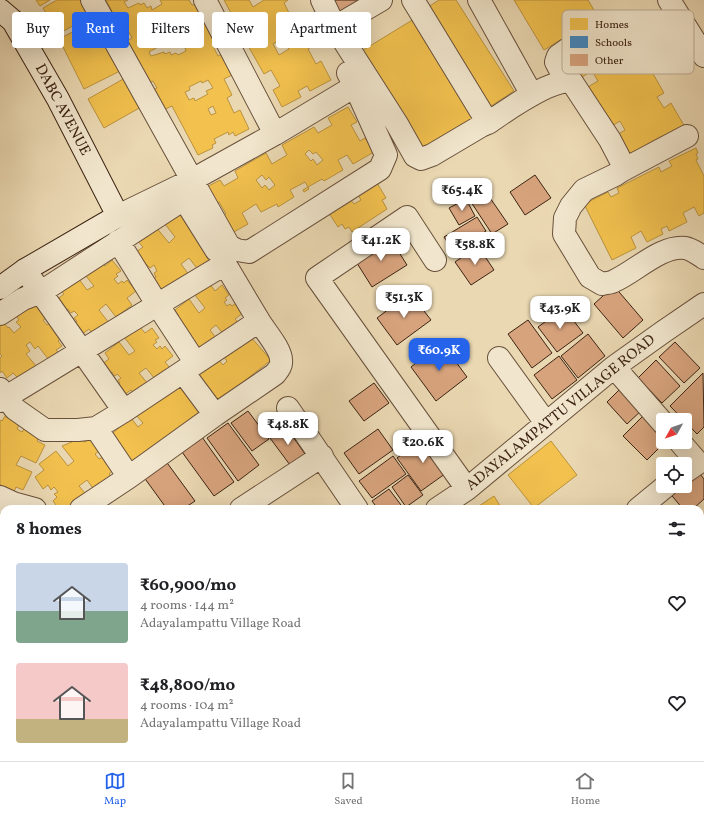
<!DOCTYPE html>
<html lang="en">
<head>
<meta charset="utf-8">
<style>
	body { margin:0; font-family:Vollkorn,serif; background:#f6f6f6; color:#202124; height:100vh; display:flex; flex-direction:column; font-size:15px; white-space:nowrap }
	* { box-sizing:border-box; margin:0 }
	p { font-size:13px; color:#757577 }
	.icon { flex:none; width:22px; height:22px; fill:none; stroke:currentColor; stroke-width:2; stroke-linecap:round; stroke-linejoin:round }
	.map { position:relative; flex:1; overflow:hidden }
	.details { position:absolute; left:0px; top:505px; width:704px; height:256px; display:flex; flex-direction:column; background:#fff; border-radius:12px 12px 0 0; box-shadow:0 4px 16px #0002 }
	.details>* { flex:none }
	.banner { position:absolute; left:12px; top:12px; width:400px; height:36px; display:flex; gap:8px }
	.needle { width:26px; rotate:230deg }
	.fabs { position:absolute; left:656px; top:413px; display:grid; gap:8px }
	.fabs a { display:grid; place-items:center; width:36px; height:36px; border-radius:4px; background:#fff; box-shadow:0 4px 16px #0002; font-size:20px }
	.price { position:absolute; translate:-50% -34px; padding:0 9px; border-radius:8px; background:#fff; color:#222; font-size:13px; line-height:26px; filter:drop-shadow(0 1px 2px #0008) }
	.price::after { content:''; position:absolute; left:50%; top:24px; width:12px; height:9px; margin-left:-6px; background:inherit; clip-path:polygon(0 0,100% 0,50% 100%) }
	.price.active { background:#2563eb; color:#fff }
	ul { padding:0; list-style:none }
	li { display:flex; align-items:center; gap:12px; height:100px; padding:0 16px }
	li span { display:grid; place-items:center; flex:none; width:112px; height:80px; border-radius:4px; color:#555 }
	li>.icon { margin-inline-start:auto }
	span .icon { width:48px; height:48px; fill:#fffc; stroke-width:1 }
	li b { font-size:17px }
	h2 { display:flex; justify-content:space-between; align-items:center; height:48px; padding:0 16px; font-size:17px }
	.pill { padding:0 14px; border-radius:4px; background:#fff; box-shadow:0 4px 16px #0002; font-size:14px; line-height:36px }
	.pill.active { background:#2563eb; color:#fff }
	.dock { display:flex; justify-content:space-around; align-items:center; height:56px; border-top:1px solid #e0e0e0; background:#fff; font-size:11px; color:#757577 }
	.dock a { display:grid; justify-items:center; gap:2px }
	.dock .active { color:#2563eb }
	.map>svg:first-child { display:block }
	.homes { fill:#f2c14e; stroke:#bb923c; fill-rule:evenodd }
	.schools { fill:#3f88c5; stroke:#3e6a90 }
	.building { fill:#d7a37d; stroke:#3c2313 }
	.lines { fill:none; stroke-linecap:round; stroke-linejoin:round }
	.street-casing { stroke:#68503b; stroke-width:24 }
	.secondary-casing { stroke:#3c2313; stroke-width:24 }
	.street { stroke:#f1e6cd; stroke-width:22 }
	.secondary { stroke:#f1e6cd; stroke-width:22 }
	.labels { text-anchor:middle; dominant-baseline:central; stroke-width:4; stroke-linejoin:round; paint-order:stroke }
	.street-label { font-size:15px; fill:#3c2313; stroke:#f1e6cd }
	.key { fill:#f1e6cd; stroke:#bbac95; stroke-width:1 }
	.key-label { font-size:11px; fill:#3c2313 }
</style>
</head>
<body>
<div class="map">
<svg width="704" height="761" viewBox="0 0 704 761">
	<rect width="100%" height="100%" fill="#ead8b2"/>
	<filter id="stains"><feTurbulence type="fractalNoise" baseFrequency=".005" numOctaves="4"/><feColorMatrix values="0 0 0 0 .2 0 0 0 0 .09 0 0 0 0 .02 0 0 0 .5 -.17"/></filter>
	<radialGradient id="worn" r=".72"><stop offset=".6" stop-color="#630" stop-opacity="0"/><stop offset="1" stop-color="#630" stop-opacity=".3"/></radialGradient>
	<path class="homes" d="M36 0H50L40 6Z
		M57 0H83L91 16 58 34 43 8Z
		M106 0H128L124 2 128 8 139 3 140 5 144 3 147 8 151 6 152 10 162 4 160 0H189L192 5 196 4 217 44 213 46 218 56 222 54 232 75 224 79 232 95 227 98 234 113 240 110 249 129 235 136 233 132 229 135 228 132 214 139 216 143 212 145 213 148 198 155 172 106 163 110 153 90 157 88 153 81 149 83 127 41 132 38 125 25 120 27ZM194 28 197 35 190 38 191 41 188 43 189 46 185 48 186 51 178 55 176 53 171 55 170 52 165 54 164 52 151 56 149 52 165 43 164 41 169 38 168 35 176 31 177 34 182 31 183 33ZM208 80 213 88 206 91 208 94 195 101 194 98 189 100 185 92 190 90 189 87 201 81 202 83ZM213 106 216 113 211 115 208 109Z
		M224 0H249L253 7 264 0H288L284 3 291 17 296 15 313 46 308 49 316 64 321 61 331 80 310 91 307 86 298 91 301 97 282 107 273 90 280 86 271 70 264 74 246 42 252 39 246 27 240 30ZM283 38 289 49 279 55 273 44Z
		M439 0H456L514 91 488 108 425 9Z
		M514 0H588L598 17 544 50Z
		M414 19 475 118 421 151 360 52Z
		M621 20 635 44 628 48 632 56 640 51 664 93 657 97 664 108 671 103 686 129 664 138 662 136 646 145 648 147 632 161 617 135 625 130 620 121 612 126 588 87 598 81 592 71 582 77 567 52Z
		M94 21 120 71 84 89 59 39Z
		M125 78 141 107 104 128 88 99Z
		M348 107 357 122 351 125 360 141 365 138 374 152 353 164 347 155 338 160 343 170 324 181 322 179 308 187 305 182 290 190 294 197 278 207 277 204 261 212 256 204 242 213 248 224 232 233 222 216 226 214 219 202 213 205 203 189 220 180 224 186 238 178 235 171 266 153 272 164 287 155 282 145 314 127 318 133 332 125 328 118ZM309 150 313 154 316 152 323 160 317 165 313 159 311 161 305 154ZM262 175 266 180 269 177 275 185 269 190 265 185 262 188 256 180Z
		M696 148 698 153 696 154 698 159 696 160 704 176V213L699 216 694 207 683 213 687 222 669 231 667 226 661 229 663 234 647 242 641 231 631 237 636 248 612 260 584 204 608 192 611 197 619 193 617 188 659 167 661 172 672 166 669 161Z
		M377 183 386 198 382 200 387 209 352 232 349 227 345 229 342 224 338 227 329 213 350 199 354 204 361 200 358 195Z
		M308 187 309 189 304 192 303 190Z
		M180 206 216 260 200 272 189 258 181 264 192 279 161 292 152 280 156 277 154 273 157 271 154 265 150 268 146 264 142 267 132 255 143 247 137 240 155 226 169 243 175 237 162 220Z
		M98 258 105 266 112 260 121 271 116 274 118 276 114 279 118 284 122 281 124 283 127 280 136 291 127 298 132 305 116 317 106 304 99 310 109 323 93 335 89 329 81 335 73 324 77 321 74 318 78 315 74 311 71 313 68 309 64 312 55 301 64 294 59 288 76 275 87 290 94 286 82 271Z
		M209 283 215 291 222 285 229 295 225 298 227 300 224 302 227 306 230 304 232 306 236 303 243 313 235 319 240 325 225 336 216 325 210 330 219 342 194 352 188 337 191 335 188 331 171 322 179 316 175 310 189 299 199 313 205 308 195 295Z
		M40 300 51 314 43 320 47 325 54 319 66 334 58 341 62 346 56 350 58 352 49 360 38 346 35 349 30 342 26 345 30 351 26 354 37 367 25 376 24 373 18 378 13 373 7 378 2 371 0 373V358L2 356 0 354V318L8 328 9 327 14 333 21 327 16 322 19 320 15 314Z
		M139 326 145 333 152 328 159 338 155 340 157 342 153 345 157 349 160 346 162 349 165 346 173 356 165 362 170 368 155 379 146 368 139 373 148 384 135 395 131 390 124 395 116 385 120 383 118 380 121 378 117 374 115 376 112 372 108 375 101 365 109 359 105 353 119 342 129 355 135 351 124 337Z
		M249 335 271 360 215 404 193 375 216 357 223 365 227 361 221 353Z
		M181 380 203 409 130 466 108 437 131 418 138 427 143 423 136 415Z
		M7 413 19 425 17 429 22 432 25 427 43 430 37 441 45 445 36 463 21 456 16 465 32 472 23 490 16 487 12 496 0 487 1 485 0 484V420L2 421Z
		M93 435 99 451 95 454 99 459 103 457 117 467 109 474 114 481 97 494 87 480 79 486 90 499 72 509 69 506 65 509H59L53 501 57 497 54 494 58 492 54 487 51 490 48 485 43 489 35 477 44 470 39 464 56 451 68 466 74 461 62 446 79 439 85 442Z
		M551 441 577 475 534 508 508 475Z
		M494 496 502 509H476V508Z
		M4 660V668L0 663Z"/>
	<path class="schools" d="M526 757H584L579 761H521Z"/>
	<path class="building" d="M333 0H364L341 14Z
		M535 175 551 198 525 215 510 192Z
		M486 192 508 224 492 234 471 202Z
		M466 199 475 216 459 225 449 208Z
		M477 217 486 231 453 252 444 237Z
		M390 238 407 265 372 287 355 260Z
		M478 246 494 270 471 285 455 262Z
		M614 286 643 320 623 338 594 304Z
		M410 293 431 320 397 345 377 318Z
		M564 308 583 333 557 352 538 327Z
		M528 320 552 353 532 368 508 334Z
		M588 334 605 356 578 378 561 356Z
		M675 342 700 368 684 383 659 357Z
		M442 343 467 377 436 401 411 367Z
		M559 356 577 380 552 399 534 375Z
		M656 360 680 386 662 403 638 378Z
		M703 373 704 427 697 434 670 406Z
		M374 383 389 403 364 421 349 401Z
		M623 386 644 408 627 424 607 402Z
		M248 411 269 439 252 451 231 423Z
		M644 415 663 435V442H665L647 460 623 436Z
		M228 423 259 465 238 481 207 438Z
		M286 427 305 454 290 465 270 438Z
		M378 429 393 450 359 474 344 453Z
		M202 437 234 482 214 496 182 452Z
		M425 437 449 471 421 491 397 458Z
		M393 456 406 474 372 498 359 481Z
		M165 460 195 501 183 509H167L143 476Z
		M695 468 704 479V499L693 509H683L668 491 673 486H685V476Z
		M408 475 423 495 406 507 392 487Z
		M389 489 404 509H378L372 501Z
		M700 532 704 537V540L700 544Z
		M704 543V575L700 579V547Z
		M704 578V594L700 590V582Z
		M704 640V658L700 653V643Z
		M700 746 704 747V761H670L673 757H700Z
		M147 757H175L178 761H141Z
		M210 757H245L239 761H213Z
		M254 757H271L275 761H249Z
		M338 757H383L387 761H340L337 758Z"/>
	<g class="lines">
		<defs>
			<path id="street" d="M92 0 192 180 118 216
				M205 0 275 134 355 86 348 73
				M322 0 335 27 397 124 415 156 421 159 432 155 481 126 488 123C506 111 551 78 572 82L610 140 622 163 621 171 615 175 584 190 571 206 565 218 564 234 590 277 602 284C606 283 611 283 614 281 635 272 661 245 685 248 692 249 698 254 704 258
				M413 0 488 123
				M479 0 532 95
				M669 0 704 56
				M335 27 381 0
				M566 81 556 62 558 56 606 22
				M275 134 192 180 229 246 237 250 249 252 380 169 386 155 355 86
				M621 171 687 136
				M118 241 157 304 195 362
				M435 260 407 217 317 278 467 489
				M0 314 23 299 41 292 184 199 216 250
				M499 358 546 423
				M614 367 663 423
				M183 372 215 415
				M0 389 15 409 45 430H78L96 428 124 411
				M0 401 6 397C79 353 151 308 225 264L259 321 124 411 25 270
				M288 408 357 509
				M680 442 698 463 685 472
				M129 477 215 415 275 374C278 370 282 366 281 360 281 349 265 331 259 321
				M0 497 13 503 35 509
				M81 509 129 477 96 428
				M241 509 322 456
				M437 509 467 489 614 367 663 332 704 304
				M638 509 666 486
				M0 520 4 521
				M0 651 4 648
				M700 715 704 711
				M0 731 4 737
				M17 757 19 761
				M183 757 186 761
				M62 761 68 757"/>
			<path id="secondary" d="M0 10 13 21 58 99 118 216 25 270 0 288"/>
		</defs>
		<use href="#street" class="street-casing"/>
		<use href="#secondary" class="secondary-casing"/>
		<use href="#street" class="street"/>
		<use href="#secondary" class="secondary"/>
	</g>
	<g class="labels">
		<g class="street-label">
			<text transform="translate(62 110) rotate(62)">DABC AVENUE</text>
			<text transform="translate(561 413) rotate(-39)">ADAYALAMPATTU VILLAGE ROAD</text>
		</g>
	</g>
	<rect x="562" y="10" width="132" height="64" rx="6" class="key"/>
	<rect x="570" y="18" width="18" height="12" fill="#f2c14e"/>
	<rect x="570" y="36" width="18" height="12" fill="#3f88c5"/>
	<rect x="570" y="54" width="18" height="12" fill="#d7a37d"/>
	<g class="key-label">
		<text x="595" y="28">Homes</text>
		<text x="595" y="46">Schools</text>
		<text x="595" y="64">Other</text>
	</g>
	<rect width="100%" height="100%" filter="url(#stains)"/>
	<rect width="100%" height="100%" fill="url(#worn)"/>
</svg>
<div class="fabs">
<a><svg class="needle" viewBox="-14 -14 28 28"><path d="M0-13l5 13h-10z" fill="#e53935"/><path d="M0 13l5-13h-10z" fill="#757577"/></svg></a>
<a><svg class="icon" aria-label="locate" viewBox="0 0 24 24"><circle cx="12" cy="12" r="6"/><path d="M12 2v4M12 18v4M2 12h4M18 12h4"/></svg></a>
</div>
<b class="price" style="left:462px;top:212px">₹65.4K</b>
<b class="price" style="left:381px;top:262px">₹41.2K</b>
<b class="price" style="left:475px;top:266px">₹58.8K</b>
<b class="price" style="left:404px;top:319px">₹51.3K</b>
<b class="price" style="left:560px;top:330px">₹43.9K</b>
<b class="price active" style="left:439px;top:372px">₹60.9K</b>
<b class="price" style="left:288px;top:446px">₹48.8K</b>
<b class="price" style="left:423px;top:464px">₹20.6K</b>
<div class="banner">
<a class="pill">Buy</a>
<a class="pill active">Rent</a>
<a class="pill">Filters</a>
<a class="pill">New</a>
<a class="pill">Apartment</a>
</div>
<section class="details">
<h2>8 homes<svg class="icon" aria-label="filters" viewBox="0 0 24 24"><path d="M4 7h16M4 17h16"/><circle cx="9" cy="7" r="2"/><circle cx="15" cy="17" r="2"/></svg></h2>
<ul>
<li><span style="background:linear-gradient(#c9d6e8 60%,#7fa58c 0)"><svg class="icon" aria-label="home" viewBox="0 0 24 24"><path d="M3 11l9-7 9 7M6 9v11h12V9"/></svg></span><div><b>₹60,900/mo</b><p>4 rooms · 144 m²</p><p>Adayalampattu Village Road</p></div><svg class="icon" aria-label="heart" viewBox="0 0 24 24"><path d="M12 20l-8-8c-3-5 5-10 8-4 3-6 11-1 8 4z"/></svg></li>
<li><span style="background:linear-gradient(#f6c9c9 70%,#c2b280 0)"><svg class="icon" aria-label="home" viewBox="0 0 24 24"><path d="M3 11l9-7 9 7M6 9v11h12V9"/></svg></span><div><b>₹48,800/mo</b><p>4 rooms · 104 m²</p><p>Adayalampattu Village Road</p></div><svg class="icon" aria-label="heart" viewBox="0 0 24 24"><path d="M12 20l-8-8c-3-5 5-10 8-4 3-6 11-1 8 4z"/></svg></li>
</ul>
</section>
</div>
<nav class="dock">
<a class="active"><svg class="icon" aria-label="map" viewBox="0 0 24 24"><path d="M3 6l6-2 6 2 6-2v14l-6 2-6-2-6 2zM9 4v14M15 6v14"/></svg>Map</a>
<a><svg class="icon" aria-label="saved" viewBox="0 0 24 24"><path d="M7 4h10v16l-5-4-5 4z"/></svg>Saved</a>
<a><svg class="icon" aria-label="home" viewBox="0 0 24 24"><path d="M3 11l9-7 9 7M6 9v11h12V9"/></svg>Home</a>
</nav>
</body>
</html>
